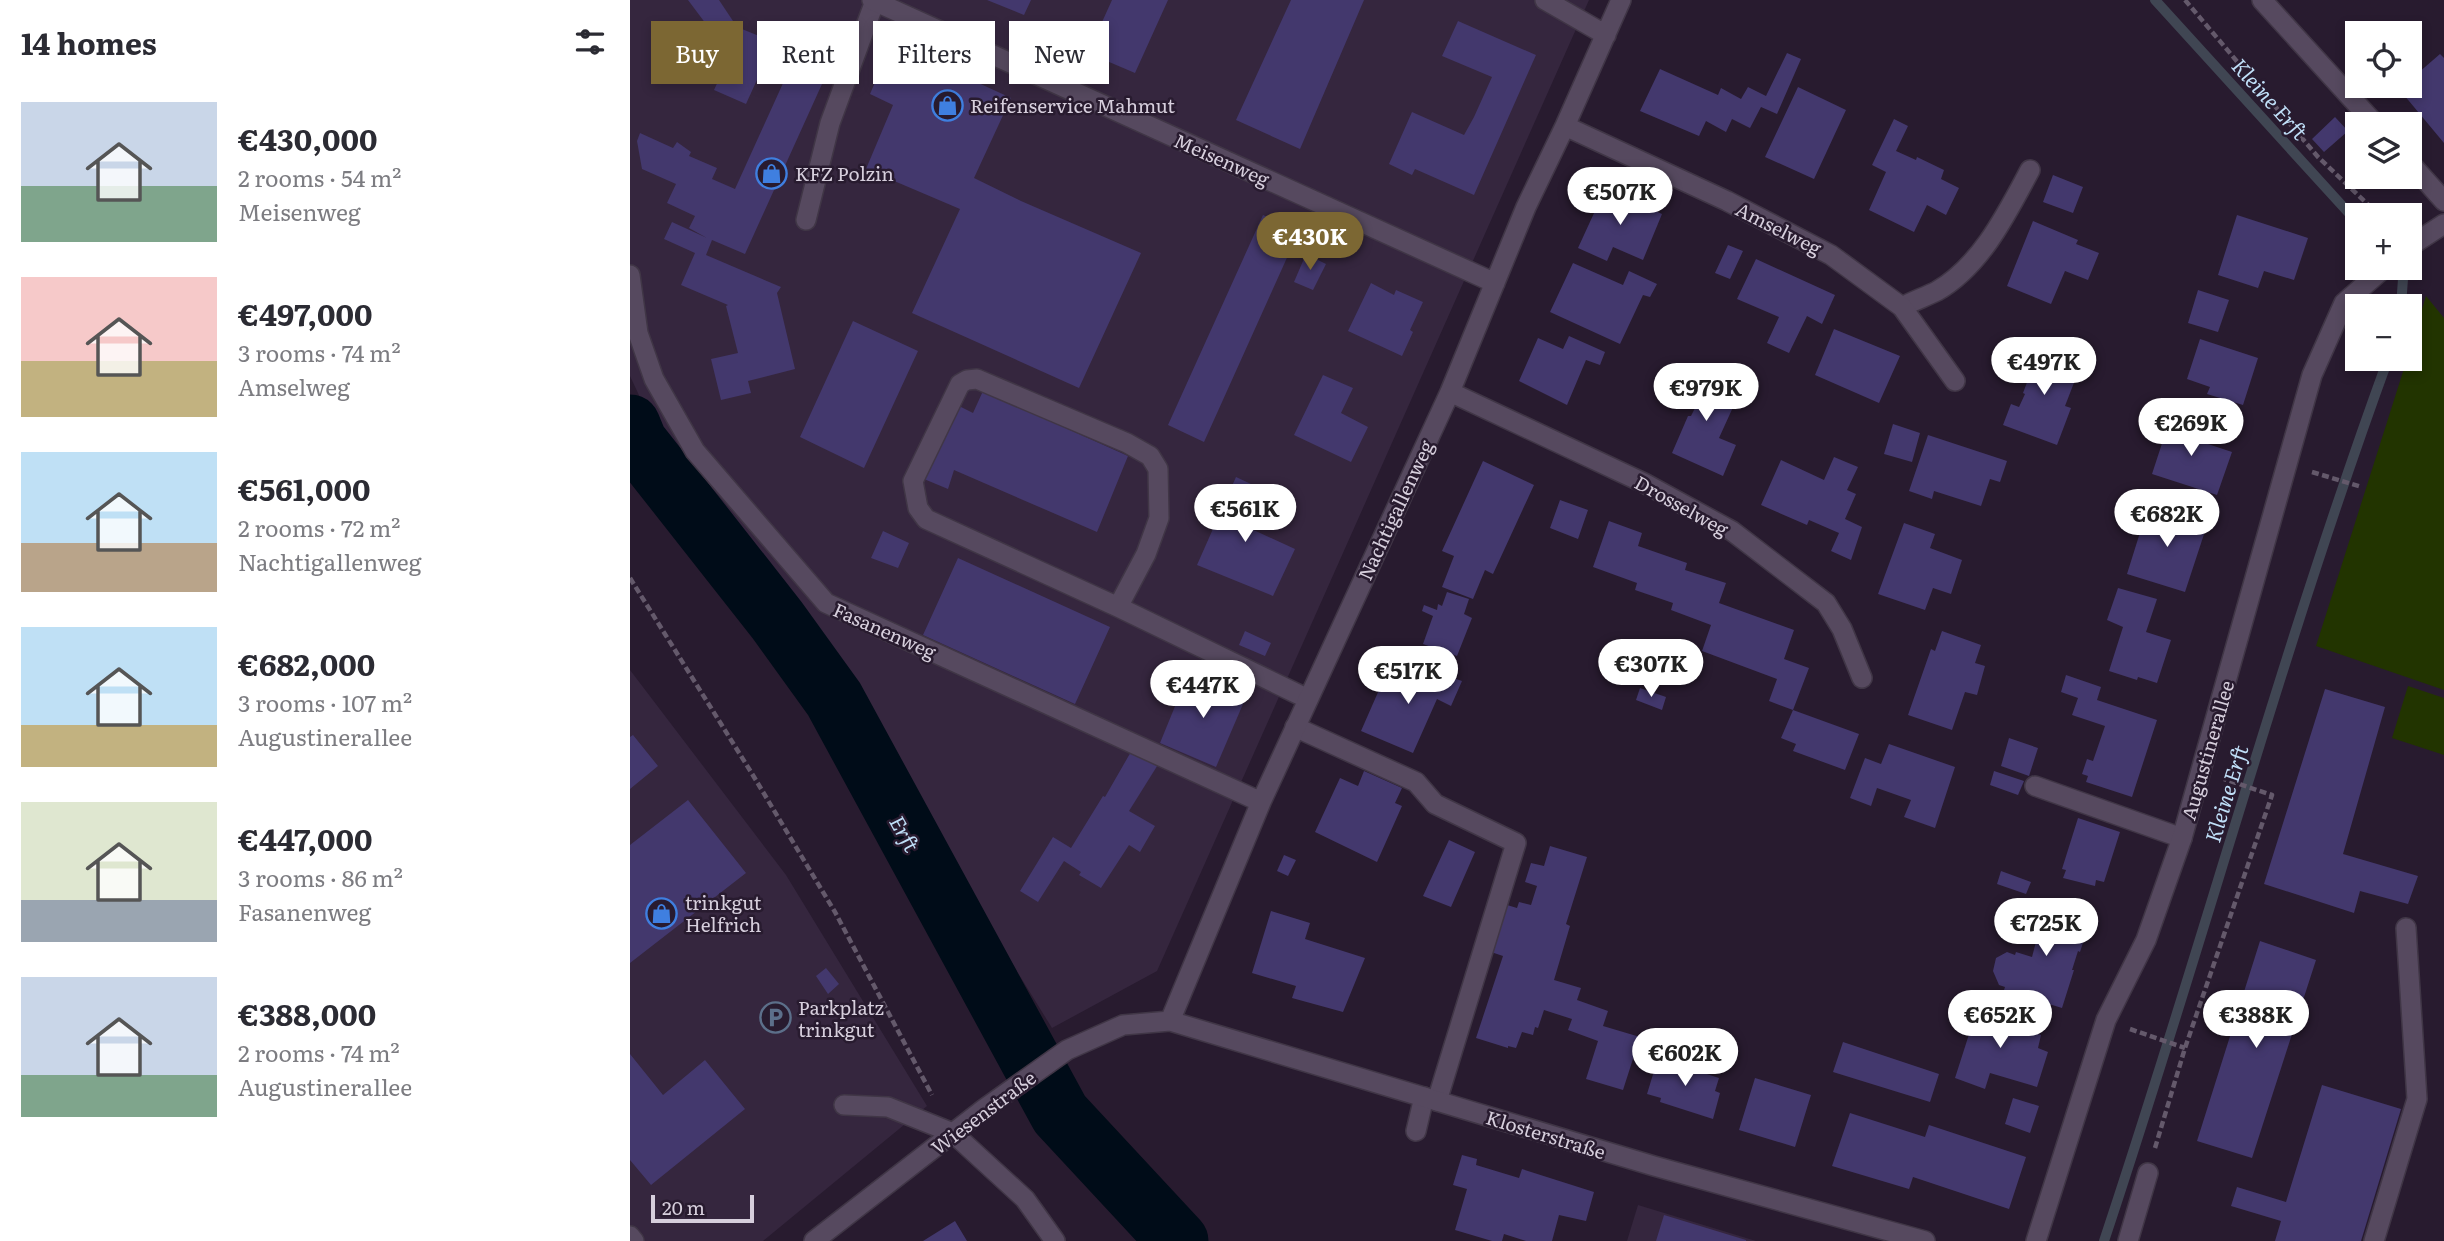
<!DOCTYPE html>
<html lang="en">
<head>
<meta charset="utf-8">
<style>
	body { margin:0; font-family:Literata,serif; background:#f7f7f7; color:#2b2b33; height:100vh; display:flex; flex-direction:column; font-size:26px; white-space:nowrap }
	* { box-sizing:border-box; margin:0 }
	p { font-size:23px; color:#7c7c81 }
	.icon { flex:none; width:38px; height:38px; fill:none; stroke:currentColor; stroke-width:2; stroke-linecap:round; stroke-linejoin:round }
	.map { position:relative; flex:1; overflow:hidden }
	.sheet { display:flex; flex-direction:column; background:#fff; width:630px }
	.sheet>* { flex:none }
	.banner { position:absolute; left:21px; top:21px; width:665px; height:63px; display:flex; gap:14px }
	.controls { position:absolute; left:1715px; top:21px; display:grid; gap:14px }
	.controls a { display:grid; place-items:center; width:77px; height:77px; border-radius:0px; background:#fff; box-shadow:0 4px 10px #0003; font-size:35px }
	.scale { position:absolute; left:21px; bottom:18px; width:103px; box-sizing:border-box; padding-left:7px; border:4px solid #d6cedc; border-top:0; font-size:19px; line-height:24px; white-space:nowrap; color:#d6cedc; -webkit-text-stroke:5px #281b2f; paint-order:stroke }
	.price { position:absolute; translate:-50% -60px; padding:0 16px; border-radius:24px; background:#fff; color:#222; font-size:23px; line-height:46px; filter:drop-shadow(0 2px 4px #0008) }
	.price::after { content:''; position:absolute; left:50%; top:42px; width:21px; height:16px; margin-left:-10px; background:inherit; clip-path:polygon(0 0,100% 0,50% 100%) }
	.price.on { background:#7c6733; color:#fff }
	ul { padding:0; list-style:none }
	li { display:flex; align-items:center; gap:21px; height:175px; padding:0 21px }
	li span { display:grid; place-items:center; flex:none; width:196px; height:140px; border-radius:0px; color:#555 }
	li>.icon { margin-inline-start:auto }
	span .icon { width:84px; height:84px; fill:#fffc; stroke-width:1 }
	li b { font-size:30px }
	h2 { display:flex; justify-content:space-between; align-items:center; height:84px; padding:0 21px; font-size:30px }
	.tag { padding:0 24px; border-radius:0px; background:#fff; box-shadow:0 4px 10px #0003; font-size:24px; line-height:63px }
	.tag.on { background:#7c6733; color:#fff }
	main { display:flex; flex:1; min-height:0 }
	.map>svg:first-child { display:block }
	.built { fill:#35263e }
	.green { fill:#223400 }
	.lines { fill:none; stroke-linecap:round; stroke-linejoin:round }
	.stream { stroke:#404653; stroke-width:10 }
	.river { stroke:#000c18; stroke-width:61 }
	.building { fill:#43386d }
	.service-casing { stroke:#403646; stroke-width:22 }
	.minor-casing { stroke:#403646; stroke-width:22 }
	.path { stroke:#64596b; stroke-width:4.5; stroke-dasharray:7 3.5; stroke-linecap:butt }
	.service { stroke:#56495f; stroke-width:19 }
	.minor { stroke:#56495f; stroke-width:19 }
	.labels { text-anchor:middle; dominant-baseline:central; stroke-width:5; stroke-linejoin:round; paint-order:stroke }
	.poi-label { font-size:19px; fill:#d6cedc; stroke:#281b2f; text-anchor:start }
	.street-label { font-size:19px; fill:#d6cedc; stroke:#281b2f }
	.water-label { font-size:21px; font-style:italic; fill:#bfdef7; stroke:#281b2f }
</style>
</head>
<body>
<main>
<section class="sheet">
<h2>14 homes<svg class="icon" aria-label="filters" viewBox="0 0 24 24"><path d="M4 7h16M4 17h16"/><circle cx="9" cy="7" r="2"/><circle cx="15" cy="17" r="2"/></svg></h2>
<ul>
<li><span style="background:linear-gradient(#c9d6e8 60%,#7fa58c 0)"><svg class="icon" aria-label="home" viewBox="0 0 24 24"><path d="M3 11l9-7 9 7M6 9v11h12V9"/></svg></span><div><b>€430,000</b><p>2 rooms · 54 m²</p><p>Meisenweg</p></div></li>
<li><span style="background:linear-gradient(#f6c9c9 60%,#c2b280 0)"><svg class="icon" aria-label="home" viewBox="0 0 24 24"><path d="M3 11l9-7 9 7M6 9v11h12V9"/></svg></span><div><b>€497,000</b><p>3 rooms · 74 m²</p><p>Amselweg</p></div></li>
<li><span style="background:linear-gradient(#bfe0f5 65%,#b9a48a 0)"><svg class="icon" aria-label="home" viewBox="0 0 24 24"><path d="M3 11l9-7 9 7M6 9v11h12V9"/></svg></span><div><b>€561,000</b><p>2 rooms · 72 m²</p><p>Nachtigallenweg</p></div></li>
<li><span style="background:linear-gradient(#bfe0f5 70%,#c2b280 0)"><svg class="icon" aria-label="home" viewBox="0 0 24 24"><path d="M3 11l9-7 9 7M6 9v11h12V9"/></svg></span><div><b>€682,000</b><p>3 rooms · 107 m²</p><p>Augustinerallee</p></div></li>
<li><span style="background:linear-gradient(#dfe7d0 70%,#9aa5b1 0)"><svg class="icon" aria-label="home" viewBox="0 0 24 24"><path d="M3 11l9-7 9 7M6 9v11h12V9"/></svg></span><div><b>€447,000</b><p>3 rooms · 86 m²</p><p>Fasanenweg</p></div></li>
<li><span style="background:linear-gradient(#c9d6e8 70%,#7fa58c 0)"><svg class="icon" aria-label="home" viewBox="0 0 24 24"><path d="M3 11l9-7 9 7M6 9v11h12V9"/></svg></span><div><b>€388,000</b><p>2 rooms · 74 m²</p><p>Augustinerallee</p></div></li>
</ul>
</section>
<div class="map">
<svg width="1814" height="1241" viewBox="0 0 1814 1241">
	<rect width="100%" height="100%" fill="#281b2f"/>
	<path class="built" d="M0 0H959L527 971 422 1028 215 693 22 423 0 376Z
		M0 670 156 875 297 1106 133 1241H0Z
		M1008 1205 1126 1241H997Z"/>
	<path class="green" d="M1796 296 1814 318V690L1686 646 1777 359H1780V349Z
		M1778 686 1814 698V755L1762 738Z"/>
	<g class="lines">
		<path class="stream" d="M1525 0 1727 222
			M1765 268 1773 279 1771 306
			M1474 1241C1572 948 1652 649 1758 359"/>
		<path class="river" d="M0 425 7 442 147 620 204 699 430 1114 548 1241"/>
	</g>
	<path class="building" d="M58 0H89L107 27 144 42 116 104 84 90 91 75 86 73 97 47 91 44Z
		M357 0H401L394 15Z
		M482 0H538L505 73 458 53Z
		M661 0H734L670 149 606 120Z
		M828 21 906 55 844 195 785 169 782 175 759 164 782 112 834 135 844 117 862 77 812 56Z
		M262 43 381 98 344 178 391 201 511 253 449 388 282 313 330 209 236 169 263 105 240 94Z
		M1157 53 1171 59 1147 114 1131 107 1120 128 1102 119 1096 132 1076 121 1069 136 1010 111 1030 69 1088 95 1091 88 1111 99 1118 87 1136 96Z
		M1810 54 1814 58V143L1769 89 1773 86H1780V80Z
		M159 70 192 84 115 254 82 240 76 255 151 287 147 293 165 369 118 381 121 393 91 400 81 359 108 353 96 306 98 305 51 285 65 253 34 239 42 222 77 238 59 228 65 216 37 203 46 184 12 169 7 141 10 133 43 148 47 142 61 152 59 156 87 168 82 179 105 189Z
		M1168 87 1216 110 1184 179 1135 157Z
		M1705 117 1718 131 1694 152 1682 139Z
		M1264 119 1278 126 1266 151 1286 160 1287 157 1314 170 1311 179 1329 188 1316 215 1297 205 1284 232 1239 210 1256 172 1242 165Z
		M1423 175 1453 187 1443 213 1413 202Z
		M976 187 1032 214 1013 260 983 247 977 261 948 248Z
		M633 215 669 231 574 442 538 425Z
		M1607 215 1678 238 1664 280 1634 271 1628 288 1588 275Z
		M1403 221 1448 240 1446 244 1469 253 1458 280 1435 271 1421 304 1377 286Z
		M1098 245 1113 251 1100 279 1085 273Z
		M676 254 696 264 683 290 664 282Z
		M1126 259 1205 295 1192 324 1177 316 1159 353 1137 343 1149 317 1107 299Z
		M943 263 993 285 999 271 1027 284 1020 297 1013 295 990 344 920 312Z
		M741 283 764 295 766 290 793 302 780 330 783 332 772 356 718 331Z
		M1568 290 1599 300 1588 332 1558 323Z
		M223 321 288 351 234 468 170 437Z
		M1204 329 1270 356 1249 403 1185 375Z
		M939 336 975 352 970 365 956 360 937 405 889 381 908 338 933 349Z
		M1570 339 1628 358 1613 405 1577 394 1580 387 1557 379Z
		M1399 343 1437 356 1432 369 1447 375 1435 406 1441 408 1427 445 1373 425 1381 404 1389 407 1395 394 1393 393 1405 361 1393 357Z
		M1058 370 1109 394 1089 438 1106 445 1093 476 1042 453 1058 416H1061L1065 408 1045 398Z
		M693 375 723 388 711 413 738 427 721 462 664 435Z
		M353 391 498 456 467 532 324 470 318 489 294 479 327 405 343 413Z
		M1541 416 1576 428 1572 442 1602 452 1587 495 1522 474Z
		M1263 424 1290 433 1282 462 1254 454Z
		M1298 435 1377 461 1370 482 1360 479 1351 506 1304 491 1302 499 1279 491Z
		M1204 457 1228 467 1217 490 1226 494 1215 519 1232 527 1221 560 1201 551 1209 533 1179 520 1177 525 1131 505 1151 460 1194 480Z
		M853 461 904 485 863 574 855 570 843 599 812 587 824 556 812 551Z
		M606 477 636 491 617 527 665 549 643 596 567 565Z
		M930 500 958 510 948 539 920 528Z
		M1518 507 1577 525 1555 592 1497 574Z
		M979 521 1012 533 1008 546 1057 563 1055 570 1096 583 1089 603 1164 630 1154 659 1179 668 1163 710 1139 701 1147 679 1072 651 1081 625 1041 610 1043 603 1005 590 1007 583 963 567Z
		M1274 523 1305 534 1300 548 1332 560 1321 594 1303 588 1295 610 1248 594Z
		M253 531 279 543 268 568 241 558Z
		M328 558 480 627 445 704 293 635Z
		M1488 588 1527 599 1516 632 1541 640 1527 683 1508 677 1507 680 1479 671 1493 627 1477 620Z
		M817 592 839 599 834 614 842 618 827 656 793 644 803 616 792 611 794 605 807 610 808 604 812 606Z
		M615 631 641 643 635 656 609 645Z
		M1312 631 1351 645 1345 663 1355 666 1347 695 1335 692 1322 730 1278 715 1301 649 1305 651Z
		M783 664 832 681 821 706 807 699 783 753 731 731 756 674 775 683Z
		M559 672 616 697 586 767 530 743Z
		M1436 675 1471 687 1467 700 1527 720 1502 797 1456 782 1458 776 1452 774 1457 759 1463 761 1475 726 1442 715 1448 698 1431 692Z
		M1010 688 1036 697 1032 710 1006 700Z
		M1695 689 1755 707 1713 854 1788 876 1778 904 1730 891 1724 913 1634 884Z
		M1163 710 1229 734 1215 770 1163 751 1166 744 1151 738Z
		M3 735 28 766 0 789V737Z
		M1379 738 1408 748 1399 776 1371 766Z
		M1259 744 1325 767 1305 828 1274 817 1281 800 1247 788 1241 806 1220 798 1235 758 1251 764Z
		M502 750 529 763 499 811 525 826 510 852 499 845 471 888 449 875 451 872 434 861 408 902 390 891 423 837 441 848 473 796 475 797Z
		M734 771 772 788 765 803 772 806 747 862 685 832 710 778 728 786Z
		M1364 771 1394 781 1388 795 1360 785Z
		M58 800 116 873 0 963V845Z
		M1448 818 1490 832 1474 882 1466 880 1465 886 1433 878 1436 870 1432 869Z
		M819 840 845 852 821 907 793 896Z
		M920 846 957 857 936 924 940 926 924 980 951 988 947 1000 978 1011 973 1026 1010 1037 993 1090 956 1079 968 1041 938 1030 942 1019 914 1010 908 1028 905 1027 903 1035 892 1032 886 1048 878 1046V1048L846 1038 873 956 861 952 877 905 887 908 889 902 901 905 907 886 895 882 901 863 914 866Z
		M654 855 666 860 658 876 647 871Z
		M1371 871 1401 882 1396 894 1367 884Z
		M1413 902 1461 918 1450 952 1448 951 1442 970H1444L1432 1008 1374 990 1375 987 1369 985 1363 971 1366 958 1377 952 1385 955 1386 952 1402 957 1407 938 1401 936Z
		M641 911 680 923 675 939 735 958 713 1012 662 998 666 986 622 973Z
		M1630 941 1686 960 1622 1158 1567 1141Z
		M196 968 209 984 198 994 186 976Z
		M1350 1000 1379 1010 1375 1024 1411 1035 1408 1048 1418 1052 1407 1087 1360 1073 1355 1089 1325 1078Z
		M1213 1042 1309 1074 1300 1102 1203 1072Z
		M0 1054 33 1095 75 1060 115 1109 21 1185 0 1160Z
		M1028 1058 1089 1078 1085 1091 1090 1093 1083 1119 1030 1102 1031 1098 1017 1094Z
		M1125 1078 1181 1095 1165 1147 1109 1130Z
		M1692 1085 1771 1109 1731 1241H1645L1651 1221 1601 1206 1607 1187 1656 1202Z
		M1383 1098 1409 1106 1400 1133 1375 1124Z
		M1220 1113 1295 1137 1299 1125 1396 1157 1379 1209 1283 1177 1279 1189 1202 1166Z
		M832 1155 847 1159 846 1165 889 1178 892 1169 964 1192 956 1221 929 1215 922 1241H896L874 1234 872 1241H862L825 1230 837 1189 823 1185Z
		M1034 1215 1116 1240V1241H1026Z
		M325 1221 337 1241H293Z"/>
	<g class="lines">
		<defs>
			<path id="service" d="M176 220 200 123 245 1
				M1272 307C1283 301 1295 297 1307 291 1351 266 1377 213 1400 170
				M488 607 516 554 529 518 528 469 520 456 497 443 347 379 337 380 330 384 283 481 288 508 296 519 488 607 678 699
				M665 727 786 782 805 804 886 843 807 1101
				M1405 786 1552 838
				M214 1105 258 1107 323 1133
				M786 1131 794 1097
				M1498 1241 1518 1173
				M1744 1241 1787 1099 1776 928"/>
			<path id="minor" d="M242 0 865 283
				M915 0 976 35
				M1632 0 1745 124
				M935 126 1097 201 1201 255 1272 307 1325 381
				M1780 163 1814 201
				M1780 246 1814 224
				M0 275 8 333 24 379 65 451 196 603 631 802
				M820 392 1014 483 1102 531 1196 603 1212 629 1232 678
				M540 1021 631 802 820 392 896 207 935 126 991 0
				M323 1133 395 1199 425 1241
				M0 1236 4 1241
				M184 1241 354 1109 437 1050 493 1025 540 1021 1024 1166 1295 1241
				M1406 1241 1476 1020 1516 940 1552 838 1682 375 1714 303 1754 268"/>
		</defs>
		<use href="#service" class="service-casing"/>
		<use href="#minor" class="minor-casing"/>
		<path class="path" d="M1555 0 1688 157 1749 215
			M1682 472 1732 487
			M0 578 121 772 205 912 302 1095
			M1500 1029 1555 1048
			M1525 1148 1555 1048 1642 795 1594 779"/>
		<use href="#service" class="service"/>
		<use href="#minor" class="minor"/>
	</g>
	<defs>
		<symbol id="shop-ring" viewBox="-11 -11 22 22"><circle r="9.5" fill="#281b2f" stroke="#3f7fe0" stroke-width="1.5"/><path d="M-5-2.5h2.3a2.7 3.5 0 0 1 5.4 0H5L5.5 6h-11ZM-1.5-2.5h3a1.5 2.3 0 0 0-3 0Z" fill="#3f7fe0"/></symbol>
		<symbol id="parking-ring" viewBox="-11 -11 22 22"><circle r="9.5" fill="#281b2f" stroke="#5c6f8a" stroke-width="1.5"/><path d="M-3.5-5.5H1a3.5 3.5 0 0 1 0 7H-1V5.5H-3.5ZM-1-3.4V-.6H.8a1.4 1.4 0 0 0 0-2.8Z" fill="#5c6f8a"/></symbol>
	</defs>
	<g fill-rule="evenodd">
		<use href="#shop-ring" x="300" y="88" width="35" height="35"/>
		<use href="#shop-ring" x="124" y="156" width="35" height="35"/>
		<use href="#shop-ring" x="14" y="896" width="35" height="35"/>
		<use href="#parking-ring" x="128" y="1000" width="35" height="35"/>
	</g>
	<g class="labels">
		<g class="poi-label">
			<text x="340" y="105">Reifenservice Mahmut</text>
			<text x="165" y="173">KFZ Polzin</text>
			<text x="55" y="902">trinkgut<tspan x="55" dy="22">Helfrich</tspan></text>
			<text x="168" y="1007">Parkplatz<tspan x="168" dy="22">trinkgut</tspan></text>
		</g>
		<g class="street-label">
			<text transform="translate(592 159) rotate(24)">Meisenweg</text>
			<text transform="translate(1149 228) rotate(27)">Amselweg</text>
			<text transform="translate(1052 505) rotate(29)">Drosselweg</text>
			<text transform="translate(765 510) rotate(-65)">Nachtigallenweg</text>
			<text transform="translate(255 630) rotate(24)">Fasanenweg</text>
			<text transform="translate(1577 750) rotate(-74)">Augustinerallee</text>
			<text transform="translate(353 1112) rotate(-37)">Wiesenstraße</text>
			<text transform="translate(916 1134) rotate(17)">Klosterstraße</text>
		</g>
		<g class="water-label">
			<text transform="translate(1641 98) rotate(48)">Kleine Erft</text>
			<text transform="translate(1595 793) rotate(-73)">Kleine Erft</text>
			<text transform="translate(276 833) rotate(61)">Erft</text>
		</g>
	</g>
</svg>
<div class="controls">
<a><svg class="icon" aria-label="locate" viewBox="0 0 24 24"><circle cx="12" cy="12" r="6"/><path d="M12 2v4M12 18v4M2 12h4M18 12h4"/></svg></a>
<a><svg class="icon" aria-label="layers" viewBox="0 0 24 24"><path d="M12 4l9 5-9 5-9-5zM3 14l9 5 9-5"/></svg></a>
<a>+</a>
<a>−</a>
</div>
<div class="scale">20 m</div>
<b class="price" style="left:990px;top:227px">€507K</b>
<b class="price on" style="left:680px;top:272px">€430K</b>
<b class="price" style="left:1414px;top:397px">€497K</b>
<b class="price" style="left:1076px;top:423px">€979K</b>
<b class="price" style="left:1561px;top:458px">€269K</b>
<b class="price" style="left:615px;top:544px">€561K</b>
<b class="price" style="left:1537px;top:549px">€682K</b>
<b class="price" style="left:1021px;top:699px">€307K</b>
<b class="price" style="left:778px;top:706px">€517K</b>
<b class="price" style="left:573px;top:720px">€447K</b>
<b class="price" style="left:1416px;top:958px">€725K</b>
<b class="price" style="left:1370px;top:1050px">€652K</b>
<b class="price" style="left:1626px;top:1050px">€388K</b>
<b class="price" style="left:1055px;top:1088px">€602K</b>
<div class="banner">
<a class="tag on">Buy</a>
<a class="tag">Rent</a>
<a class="tag">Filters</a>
<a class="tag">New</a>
</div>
</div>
</main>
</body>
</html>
